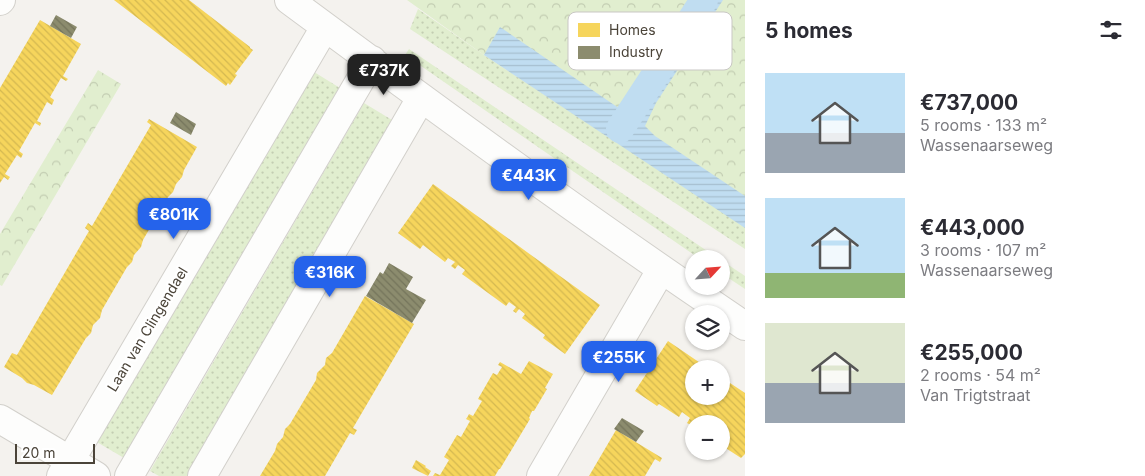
<!DOCTYPE html>
<html lang="en">
<head>
<meta charset="utf-8">
<style>
	body { margin:0; font-family:Inter,sans-serif; background:#f2f2f3; color:#2b2b33; height:100vh; display:flex; flex-direction:column; font-size:19px; white-space:nowrap }
	* { box-sizing:border-box; margin:0 }
	p { font-size:16px; color:#7c7c81 }
	.icon { flex:none; width:28px; height:28px; fill:none; stroke:currentColor; stroke-width:2; stroke-linecap:round; stroke-linejoin:round }
	.map { position:relative; flex:1; overflow:hidden }
	.drawer { display:flex; flex-direction:column; background:#fff; width:400px }
	.drawer>* { flex:none }
	.needle { width:32px; rotate:64deg }
	.controls { position:absolute; left:685px; top:250px; display:grid; gap:10px }
	.controls a { display:grid; place-items:center; width:45px; height:45px; border-radius:50%; background:#fff; box-shadow:0 1px 4px #0004; font-size:25px }
	.scale { position:absolute; left:15px; bottom:12px; width:80px; box-sizing:border-box; padding-left:5px; border:2px solid #4b4439; border-top:0; font-size:14px; line-height:18px; white-space:nowrap; color:#4b4439; -webkit-text-stroke:4px #fff; paint-order:stroke }
	.price { position:absolute; translate:-50% -42px; padding:0 11px; border-radius:10px; background:#2563eb; color:#fff; font-size:16px; line-height:32px; filter:drop-shadow(0 1px 2px #0008) }
	.price::after { content:''; position:absolute; left:50%; top:30px; width:15px; height:11px; margin-left:-8px; background:inherit; clip-path:polygon(0 0,100% 0,50% 100%) }
	.price.current { background:#222; color:#fff }
	ul { padding:0; list-style:none }
	li { display:flex; align-items:center; gap:15px; height:125px; padding:0 20px }
	li span { display:grid; place-items:center; flex:none; width:140px; height:100px; border-radius:0px; color:#555 }
	li>.icon { margin-inline-start:auto }
	span .icon { width:60px; height:60px; fill:#fffc; stroke-width:1 }
	li b { font-size:21px }
	h2 { display:flex; justify-content:space-between; align-items:center; height:60px; padding:0 20px; font-size:21px }
	main { display:flex; flex:1; min-height:0 }
	.map>svg:first-child { display:block }
	.grass { fill:url(#grass-dots) }
	.forest { fill:url(#forest-crowns) }
	.water { fill:url(#water-rules) }
	.homes { fill:url(#homes-back-hatch) }
	.industry { fill:url(#industry-back-hatch) }
	.lines { fill:none; stroke-linecap:round; stroke-linejoin:round }
	.canal { stroke:#c0ddf1; stroke-width:28 }
	.street-casing { stroke:#d2d0cb; stroke-width:30 }
	.street { stroke:#fdfdfc; stroke-width:28 }
	.labels { text-anchor:middle; dominant-baseline:central; stroke-width:5; stroke-linejoin:round; paint-order:stroke }
	.street-label { font-size:14px; fill:#4b4439; stroke:#fff }
	.key { fill:#fff; stroke:#c9c7c4; stroke-width:1 }
	.key-label { font-size:14px; fill:#4b4439 }
</style>
</head>
<body>
<main>
<div class="map">
<svg width="745" height="476" viewBox="0 0 745 476">
	<defs>
		<pattern id="grass-dots" width="8" height="8" patternUnits="userSpaceOnUse" patternTransform="scale(1.25)"><rect width="8" height="8" fill="#e1eecf"/><path d="M2 2h.1M6 6h.1" fill="none" stroke="#c3cdb2" stroke-width="1.8" stroke-linecap="round"/></pattern>
		<pattern id="forest-crowns" width="20" height="18" patternUnits="userSpaceOnUse" patternTransform="scale(1.25)"><rect width="20" height="18" fill="#e1eecf"/><path d="M2 6a3 3 0 1 1 6 0M12 15a3 3 0 1 1 6 0" fill="none" stroke="#c3cdb2"/></pattern>
		<pattern id="water-rules" width="6" height="5" patternUnits="userSpaceOnUse" patternTransform="scale(1.25)"><rect width="6" height="5" fill="#c0ddf1"/><path d="M0 2.5h6" fill="none" stroke="#a6bfcf"/></pattern>
		<pattern id="homes-back-hatch" width="6" height="6" patternUnits="userSpaceOnUse" patternTransform="scale(1.25)"><rect width="6" height="6" fill="#f6d55c"/><path d="M-1 5l2 2M0 0l6 6M5-1l2 2" fill="none" stroke="#d4b851"/></pattern>
		<pattern id="industry-back-hatch" width="6" height="6" patternUnits="userSpaceOnUse" patternTransform="scale(1.25)"><rect width="6" height="6" fill="#8c8c6e"/><path d="M-1 5l2 2M0 0l6 6M5-1l2 2" fill="none" stroke="#74745b"/></pattern>
	</defs>
	<rect width="100%" height="100%" fill="#f4f2ee"/>
	<path class="grass" d="M418 9 484 55 745 227V249L410 29Z
		M409 49 719 259H700L405 55Z
		M306 67 340 88 124 458 90 438Z
		M364 103 397 123 192 476H159L150 471Z
		M721 260 745 276V289L721 273Z"/>
	<path class="forest" d="M407 0H745V226L484 55Z
		M98 70 121 84 2 286 0 285V234Z"/>
	<path class="water" d="M697 0H723L656 103 645 126 655 136 745 196V228L484 55 500 27 626 113 635 110Z"/>
	<path class="homes" d="M114 0H189L250 47V48L253 50 235 74 237 75 230 85 228 83 226 86Z
		M40 20 81 44 63 76 68 79 66 81 61 78 50 97 54 100 52 105 47 102 37 121 41 123 40 126 35 123 19 151 23 154 21 158 17 155 5 174 10 177 8 180 4 177 0 183V88Z
		M149 119 197 147 184 170 182 177 176 184 173 192 168 197 143 240 141 247 134 255 132 262 127 267 102 310 100 318 93 325 91 333 86 338 52 395 34 385 27 383 22 378 4 367 12 353 17 355 89 231 85 228 88 223 92 226 151 125 147 122Z
		M433 184 600 305 565 354 543 338 545 335 522 318 525 314 519 309 516 313 513 311 516 307 509 302 506 306 462 274 465 270 458 265 455 269 451 266 455 262 448 258 445 262 423 245 420 249 398 233Z
		M365 296 414 324 353 428 357 430 354 435 350 433 325 476H260L275 451 277 444 283 437 285 429 290 424 316 380 317 373 325 365 326 358 332 353Z
		M668 341 709 369H694V396H721V377L745 393V454L741 458 721 445V424H700L694 420 691 425 687 423 690 418 682 412 679 417 659 404 657 406 635 391Z
		M529 361 553 374 545 388 547 389 534 411H532L529 418 530 419 500 469H499L495 476H433L435 473 440 475 449 460 444 457 457 435 461 437 470 421 466 419 468 416 469 414 473 416 482 401 478 399 493 373 497 375 502 367 498 365 500 362 521 374Z
		M616 430 662 458 660 462 655 459 645 476H589Z
		M416 460 426 466 425 467 431 471 428 476 412 468Z"/>
	<path class="industry" d="M56 15 77 27 71 38 50 26Z
		M176 112 196 124 191 135 170 123Z
		M389 263 413 277 406 289 426 300 412 323 366 296 380 272 383 274Z
		M622 418 644 431 636 442 614 429Z"/>
	<g class="lines">
		<path class="canal" d="M620 129 704 0"/>
		<defs>
			<path id="street" d="M289 0C439 111 590 222 745 326
				M0 1 1 0
				M0 419 96 476
				M61 476 325 27
				M129 476 372 60
				M202 476 421 98
				M541 476 661 270"/>
		</defs>
		<use href="#street" class="street-casing"/>
		<use href="#street" class="street"/>
	</g>
	<g class="labels">
		<g class="street-label">
			<text transform="translate(147 329) rotate(-59)">Laan van Clingendael</text>
		</g>
	</g>
	<rect x="568" y="12" width="164" height="58" rx="8" class="key"/>
	<rect x="578" y="23" width="22" height="14" fill="#f6d55c"/>
	<rect x="578" y="46" width="22" height="13" fill="#8c8c6e"/>
	<g class="key-label">
		<text x="609" y="35">Homes</text>
		<text x="609" y="57">Industry</text>
	</g>
</svg>
<div class="controls">
<a><svg class="needle" viewBox="-14 -14 28 28"><path d="M0-13l5 13h-10z" fill="#e53935"/><path d="M0 13l5-13h-10z" fill="#7c7c81"/></svg></a>
<a><svg class="icon" aria-label="layers" viewBox="0 0 24 24"><path d="M12 4l9 5-9 5-9-5zM3 14l9 5 9-5"/></svg></a>
<a>+</a>
<a>−</a>
</div>
<div class="scale">20 m</div>
<b class="price current" style="left:384px;top:96px">€737K</b>
<b class="price" style="left:529px;top:201px">€443K</b>
<b class="price" style="left:174px;top:240px">€801K</b>
<b class="price" style="left:330px;top:298px">€316K</b>
<b class="price" style="left:619px;top:383px">€255K</b>
</div>
<section class="drawer">
<h2>5 homes<svg class="icon" aria-label="filters" viewBox="0 0 24 24"><path d="M4 7h16M4 17h16"/><circle cx="9" cy="7" r="2"/><circle cx="15" cy="17" r="2"/></svg></h2>
<ul>
<li><span style="background:linear-gradient(#bfe0f5 60%,#9aa5b1 0)"><svg class="icon" aria-label="home" viewBox="0 0 24 24"><path d="M3 11l9-7 9 7M6 9v11h12V9"/></svg></span><div><b>€737,000</b><p>5 rooms · 133 m²</p><p>Wassenaarseweg</p></div></li>
<li><span style="background:linear-gradient(#bfe0f5 75%,#8fb573 0)"><svg class="icon" aria-label="home" viewBox="0 0 24 24"><path d="M3 11l9-7 9 7M6 9v11h12V9"/></svg></span><div><b>€443,000</b><p>3 rooms · 107 m²</p><p>Wassenaarseweg</p></div></li>
<li><span style="background:linear-gradient(#dfe7d0 60%,#9aa5b1 0)"><svg class="icon" aria-label="home" viewBox="0 0 24 24"><path d="M3 11l9-7 9 7M6 9v11h12V9"/></svg></span><div><b>€255,000</b><p>2 rooms · 54 m²</p><p>Van Trigtstraat</p></div></li>
</ul>
</section>
</main>
</body>
</html>
